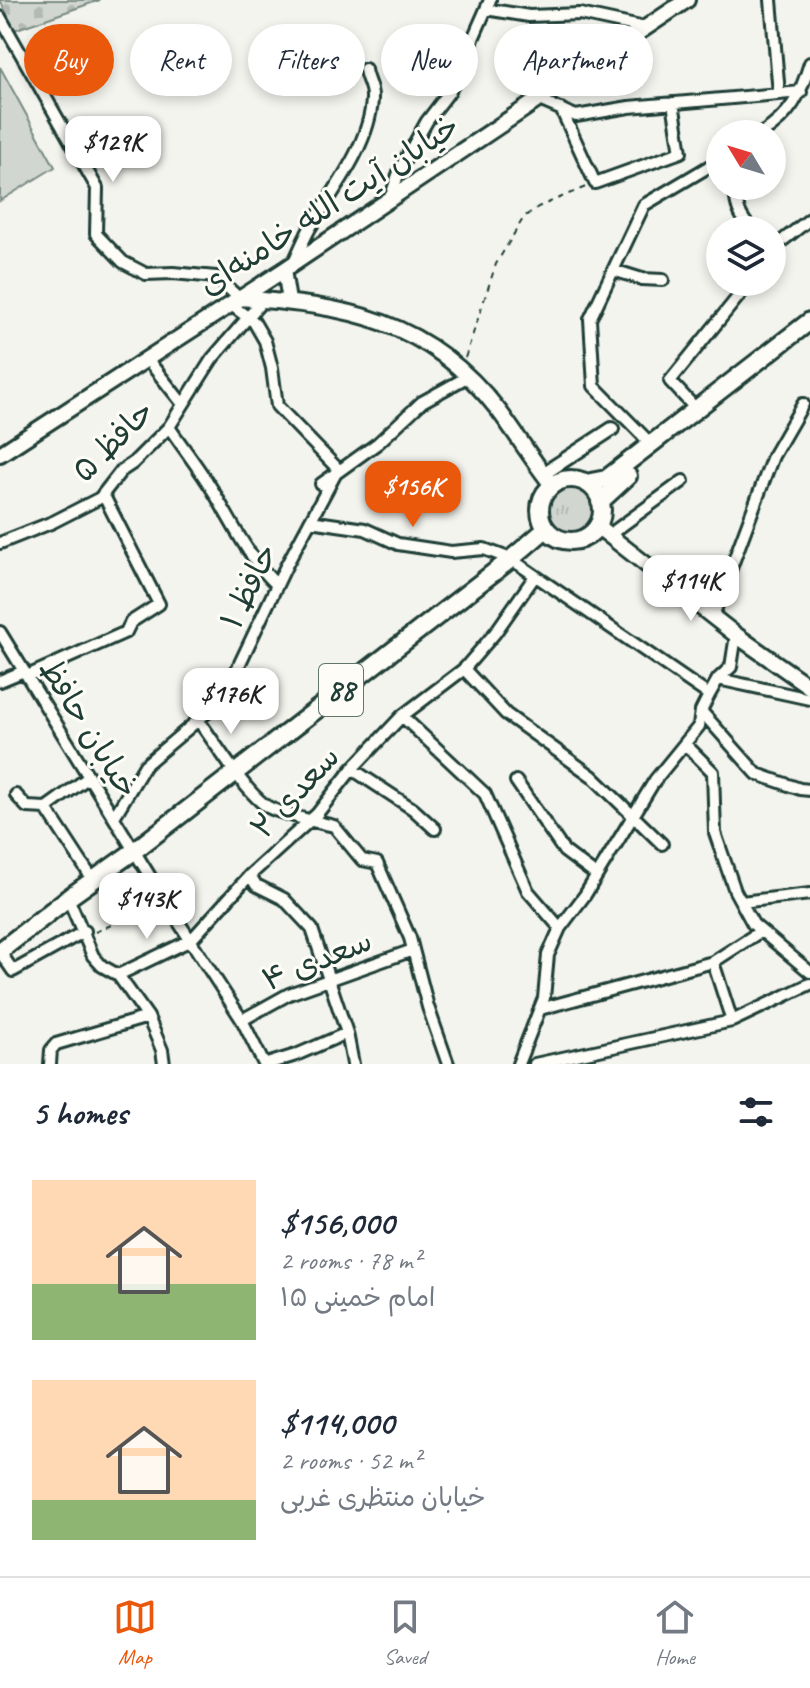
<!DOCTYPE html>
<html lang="en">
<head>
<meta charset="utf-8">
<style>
	body { margin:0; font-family:Caveat,"Playpen Sans Arabic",sans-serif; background:#f2f2f3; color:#1f2937; height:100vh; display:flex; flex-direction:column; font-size:30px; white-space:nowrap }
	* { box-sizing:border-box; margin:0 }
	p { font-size:26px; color:#747a83 }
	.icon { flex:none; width:44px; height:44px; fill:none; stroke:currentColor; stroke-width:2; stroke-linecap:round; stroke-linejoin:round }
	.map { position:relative; height:1064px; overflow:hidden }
	.side { display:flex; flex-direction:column; background:#fff; flex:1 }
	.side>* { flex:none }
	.hud { position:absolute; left:24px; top:24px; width:762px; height:72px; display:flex; gap:16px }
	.needle { width:52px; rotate:308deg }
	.tools { position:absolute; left:706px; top:120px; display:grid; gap:16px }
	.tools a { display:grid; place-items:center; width:80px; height:80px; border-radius:50%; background:#fff; box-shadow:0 4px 12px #0003; font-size:40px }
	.price { position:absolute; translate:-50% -68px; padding:0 18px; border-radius:16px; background:#fff; color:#222; font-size:26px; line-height:52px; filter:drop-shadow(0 2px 4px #0008) }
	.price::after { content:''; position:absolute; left:50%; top:48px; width:24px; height:18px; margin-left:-12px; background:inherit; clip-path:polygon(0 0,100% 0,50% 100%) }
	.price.on { background:#ea580c; color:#fff }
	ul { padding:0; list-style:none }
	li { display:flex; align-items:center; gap:24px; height:200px; padding:0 32px }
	li span { display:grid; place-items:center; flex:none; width:224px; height:160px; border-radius:0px; color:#555 }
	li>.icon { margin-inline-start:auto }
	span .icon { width:96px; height:96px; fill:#fffc; stroke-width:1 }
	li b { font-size:34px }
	h2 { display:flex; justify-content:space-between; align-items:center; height:96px; padding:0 32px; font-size:34px }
	.pill { padding:0 28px; border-radius:36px; background:#fff; box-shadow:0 4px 12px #0003; font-size:28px; line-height:72px }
	.pill.on { background:#ea580c; color:#fff }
	.menu { display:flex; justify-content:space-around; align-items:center; height:112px; border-top:2px solid #e0e1e3; background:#fff; font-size:22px; color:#747a83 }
	.menu a { display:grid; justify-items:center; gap:4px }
	.menu .on { color:#ea580c }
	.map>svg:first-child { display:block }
	.grass { fill:url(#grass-tufts); stroke:#788a82; stroke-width:2 }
	.cemetery { fill:url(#cemetery-stones); stroke:#788a82; stroke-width:2 }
	.pitch { fill:#d1d6d1; stroke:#788a82; stroke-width:2 }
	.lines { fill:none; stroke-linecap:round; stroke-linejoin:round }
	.minor-casing { stroke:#1f3d34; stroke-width:16 }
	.tertiary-casing { stroke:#1f3d34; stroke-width:18 }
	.secondary-casing { stroke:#1f3d34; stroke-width:20 }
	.primary-casing { stroke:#1f3d34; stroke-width:22 }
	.path { stroke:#1f3d34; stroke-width:2; stroke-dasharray:6 6; stroke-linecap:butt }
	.minor { stroke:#fdfcf7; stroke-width:10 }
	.tertiary { stroke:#fdfcf7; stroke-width:12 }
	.secondary { stroke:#fdfcf7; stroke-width:14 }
	.primary { stroke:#fdfcf7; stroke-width:16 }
	.labels { text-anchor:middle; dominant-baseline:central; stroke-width:6; stroke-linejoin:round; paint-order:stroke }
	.shield { fill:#fdfcf7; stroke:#62766e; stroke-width:2 }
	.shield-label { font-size:30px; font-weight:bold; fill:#1f3d34 }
	.street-label { font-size:32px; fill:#1f3d34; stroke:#fdfcf7 }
</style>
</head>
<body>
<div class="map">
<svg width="810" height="1064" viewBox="0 0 810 1064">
	<defs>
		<pattern id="grass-tufts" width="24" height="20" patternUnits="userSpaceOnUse" patternTransform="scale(2)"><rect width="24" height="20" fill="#d1d6d1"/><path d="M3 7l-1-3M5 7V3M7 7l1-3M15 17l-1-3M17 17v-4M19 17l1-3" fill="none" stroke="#b3b9b4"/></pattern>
		<pattern id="cemetery-stones" width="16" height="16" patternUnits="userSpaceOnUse" patternTransform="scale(2)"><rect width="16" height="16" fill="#d1d6d1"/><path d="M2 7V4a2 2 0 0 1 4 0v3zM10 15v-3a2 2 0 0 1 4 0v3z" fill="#b3b9b4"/></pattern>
	</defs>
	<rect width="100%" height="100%" fill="#f4f4ef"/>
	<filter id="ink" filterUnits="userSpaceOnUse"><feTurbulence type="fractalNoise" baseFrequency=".0125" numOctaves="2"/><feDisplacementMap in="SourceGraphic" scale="16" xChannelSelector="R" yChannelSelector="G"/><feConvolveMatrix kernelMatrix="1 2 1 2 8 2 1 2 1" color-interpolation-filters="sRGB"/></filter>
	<g filter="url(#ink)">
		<path class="grass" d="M544 510a26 26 0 1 1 52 0a26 26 0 1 1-52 0Z"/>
		<path class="cemetery" d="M0 0H100L14 30Z"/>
		<path class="pitch" d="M0 67 55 167 0 201Z"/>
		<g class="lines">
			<defs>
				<path id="minor" d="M771 0 779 94
					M486 9 529 16 580 14 645 28
					M0 17 97 188 96 234 123 262 146 274 173 273 216 277 239 298
					M539 100 576 116 629 107 801 92
					M561 109 595 183 681 152 673 103
					M761 134C791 115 800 96 810 63
					M736 186C734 204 740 217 752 230
					M390 199 400 169 427 121 450 91 490 0
					M773 248 810 219
					M294 262C299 251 304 239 310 228 333 191 370 144 372 99 373 87 366 80 365 69
					M613 270 642 279 663 280
					M147 359 182 403
					M696 409 670 381 750 282
					M169 427C184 449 201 471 215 494 233 525 250 560 277 585
					M651 444 594 386 590 319 644 205 720 160
					M321 484 378 443 422 402 467 377
					M310 521 365 529 398 544 451 552 484 549 511 559 709 695
					M609 535 683 481
					M0 543 53 522 100 498 121 471 133 463 169 427 212 359 263 300
					M713 616 773 456 803 404
					M0 632 165 901 242 1020 264 1064
					M464 669 506 714 592 776 662 844
					M27 676 126 632 131 622 159 604 103 494
					M718 679 810 699
					M0 681 24 671
					M701 711 757 774 800 789 810 790
					M402 716 485 794 528 891 560 928
					M198 720C215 742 246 794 268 807 283 815 317 822 334 826L362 860 377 863 410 938 428 1007 448 1064
					M685 744 713 772 715 833 735 891 753 924 810 972
					M352 769 413 809 435 829
					M516 781 564 851 596 875
					M16 795 27 807 46 808 93 880
					M46 808 89 777
					M114 817 145 765 223 699 286 566 336 473V467L277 406 272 368 265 341 254 322 230 304
					M250 875 256 885 284 899 312 929 347 1033 353 1064
					M68 898 93 956 102 966 118 975 148 1017 162 1050 164 1064
					M741 902 810 894
					M0 952 13 971 85 931
					M118 975 191 940 250 875 317 814 352 769 402 716 464 669 495 633 535 576
					M540 1009 713 962
					M242 1020 289 994 413 950
					M732 1021 810 984
					M50 1064 51 1050 56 1044 148 1017
					M267 1064 296 1055 347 1033
					M518 1064 544 998 548 955 560 928 585 895 655 780 699 726 701 711 709 695 718 679 731 667 736 635
					M535 1064 732 1021 713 962 761 931"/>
				<path id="tertiary" d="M284 270 289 301
					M543 474 612 429"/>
				<path id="secondary" d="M239 298C347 306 427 318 499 411 517 435 533 461 552 485
					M0 454 284 270 687 0
					M597 526 736 635 810 687"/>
				<path id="primary" d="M540 510a31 31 0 1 1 62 0a31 31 0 1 1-62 0Z
					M586 483 606 479 810 321
					M600 502 628 476
					M0 951 68 898 134 851 511 559 546 529"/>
			</defs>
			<use href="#minor" class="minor-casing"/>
			<use href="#tertiary" class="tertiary-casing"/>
			<use href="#secondary" class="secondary-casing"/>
			<use href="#primary" class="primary-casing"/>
			<path class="path" d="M465 358 496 264 524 217 538 207 588 186
				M95 932 155 906"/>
			<use href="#minor" class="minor"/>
			<use href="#tertiary" class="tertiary"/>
			<use href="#secondary" class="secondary"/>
			<use href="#primary" class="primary"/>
		</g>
	</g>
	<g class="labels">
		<rect class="shield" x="319" y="664" width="44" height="52" rx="6"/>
		<g class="shield-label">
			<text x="341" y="690">88</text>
		</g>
		<g class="street-label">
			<text transform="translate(329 205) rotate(-33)">خیابان آیت الله خامنه‌ای</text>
			<text transform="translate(113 441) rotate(-45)">حافظ ۵</text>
			<text transform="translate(249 586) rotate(-64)">حافظ ۱</text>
			<text transform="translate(89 728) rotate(58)">خیابان حافظ</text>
			<text transform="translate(295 792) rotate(-47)">سعدی ۲</text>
			<text transform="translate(317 960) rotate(-22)">سعدی ۴</text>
		</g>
	</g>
</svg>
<div class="tools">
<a><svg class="needle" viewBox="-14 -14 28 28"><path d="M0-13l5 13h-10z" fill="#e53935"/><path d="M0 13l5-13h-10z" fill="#747a83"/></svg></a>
<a><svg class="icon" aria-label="layers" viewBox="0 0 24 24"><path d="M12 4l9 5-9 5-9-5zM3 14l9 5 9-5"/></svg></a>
</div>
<b class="price" style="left:113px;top:184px">$129K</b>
<b class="price on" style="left:413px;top:529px">$156K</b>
<b class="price" style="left:691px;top:623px">$114K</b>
<b class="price" style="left:231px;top:736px">$176K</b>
<b class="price" style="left:147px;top:941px">$143K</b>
<div class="hud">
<a class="pill on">Buy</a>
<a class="pill">Rent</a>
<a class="pill">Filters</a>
<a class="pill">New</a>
<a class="pill">Apartment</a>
</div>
</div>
<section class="side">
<h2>5 homes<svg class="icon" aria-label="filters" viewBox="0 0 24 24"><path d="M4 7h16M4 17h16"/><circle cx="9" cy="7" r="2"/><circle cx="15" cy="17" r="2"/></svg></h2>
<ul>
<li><span style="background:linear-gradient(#ffd9b3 65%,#8fb573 0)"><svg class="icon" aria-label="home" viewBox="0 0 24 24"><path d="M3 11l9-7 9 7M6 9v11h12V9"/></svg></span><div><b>$156,000</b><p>2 rooms · 78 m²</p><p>امام خمینی ۱۵</p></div></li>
<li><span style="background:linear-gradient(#ffd9b3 75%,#8fb573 0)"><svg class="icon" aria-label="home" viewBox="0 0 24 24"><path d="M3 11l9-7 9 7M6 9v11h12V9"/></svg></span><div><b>$114,000</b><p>2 rooms · 52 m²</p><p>خیابان منتظری غربی</p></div></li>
</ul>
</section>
<nav class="menu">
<a class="on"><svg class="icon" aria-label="map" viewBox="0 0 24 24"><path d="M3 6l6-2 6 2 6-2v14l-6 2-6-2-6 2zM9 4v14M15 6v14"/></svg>Map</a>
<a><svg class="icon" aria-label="saved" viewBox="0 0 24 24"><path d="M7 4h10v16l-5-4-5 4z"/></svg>Saved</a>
<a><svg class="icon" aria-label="home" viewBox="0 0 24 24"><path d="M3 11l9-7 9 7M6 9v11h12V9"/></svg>Home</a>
</nav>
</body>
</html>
